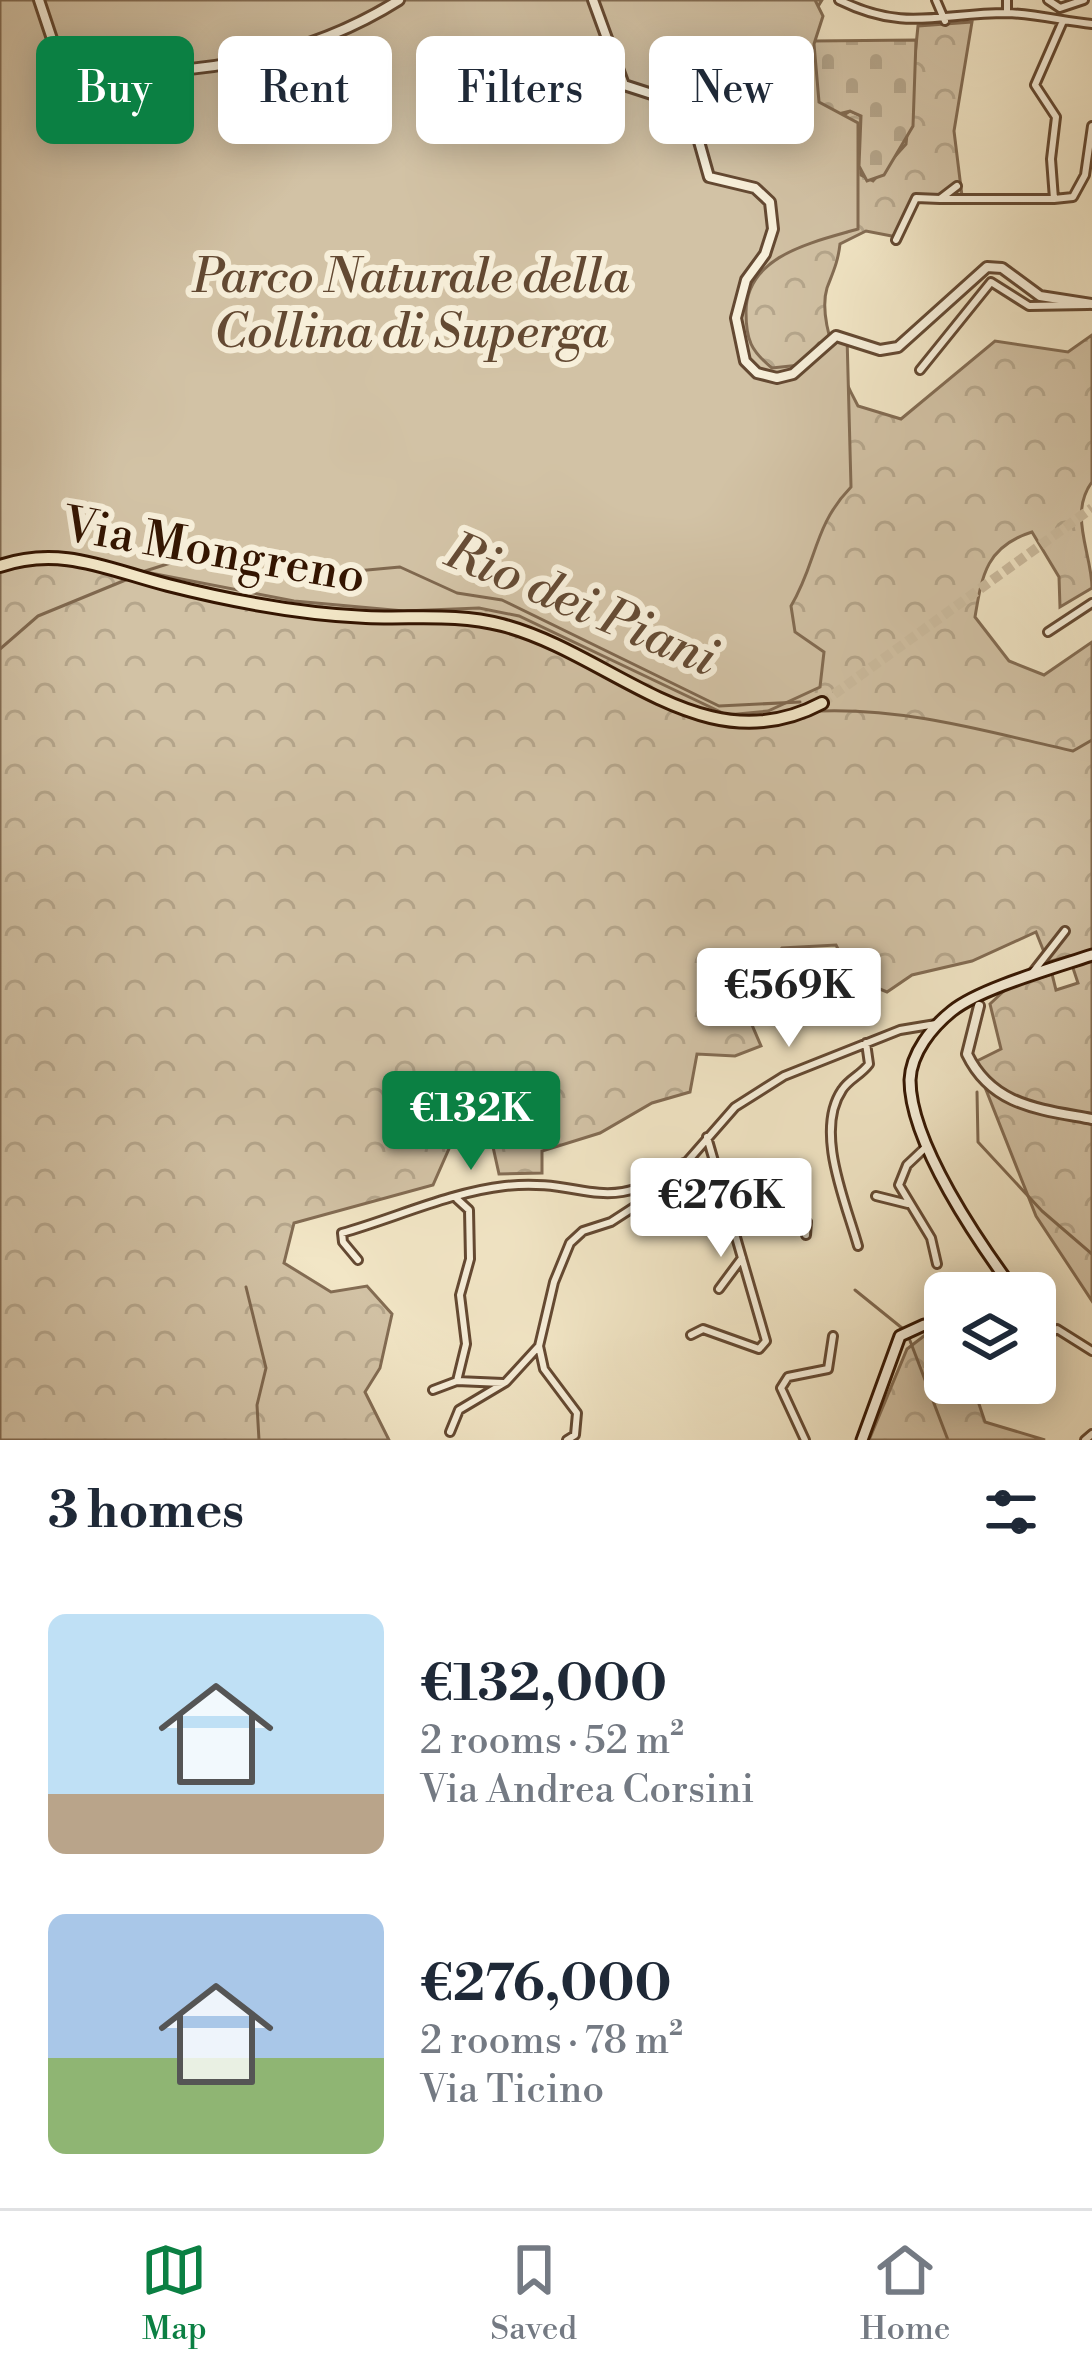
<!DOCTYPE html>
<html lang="en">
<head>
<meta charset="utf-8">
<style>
	body { margin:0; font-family:"Libre Bodoni",serif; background:#f6f6f7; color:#1f2937; height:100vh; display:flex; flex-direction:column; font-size:45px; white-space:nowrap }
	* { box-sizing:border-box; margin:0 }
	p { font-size:39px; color:#747a83 }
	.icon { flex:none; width:66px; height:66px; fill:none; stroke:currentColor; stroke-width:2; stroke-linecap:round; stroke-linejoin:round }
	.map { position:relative; height:1440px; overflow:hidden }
	.panel { display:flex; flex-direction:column; background:#fff; flex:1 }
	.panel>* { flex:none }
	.top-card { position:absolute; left:36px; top:36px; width:1020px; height:108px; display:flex; gap:24px }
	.fabs { position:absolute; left:924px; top:1272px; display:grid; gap:24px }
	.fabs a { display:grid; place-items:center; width:132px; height:132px; border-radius:18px; background:#fff; box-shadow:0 6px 30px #0003; font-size:60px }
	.price { position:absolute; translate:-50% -102px; padding:0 27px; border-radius:12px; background:#fff; color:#222; font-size:39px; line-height:78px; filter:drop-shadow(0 3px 6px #0008) }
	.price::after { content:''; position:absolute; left:50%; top:72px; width:36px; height:27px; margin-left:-18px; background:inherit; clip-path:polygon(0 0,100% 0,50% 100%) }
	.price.selected { background:#0b8043; color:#fff }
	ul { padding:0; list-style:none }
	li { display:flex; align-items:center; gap:36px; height:300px; padding:0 48px }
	li span { display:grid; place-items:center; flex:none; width:336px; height:240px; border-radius:18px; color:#555 }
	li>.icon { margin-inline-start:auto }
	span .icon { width:144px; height:144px; fill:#fffc; stroke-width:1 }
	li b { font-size:51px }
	h2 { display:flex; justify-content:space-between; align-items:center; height:144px; padding:0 48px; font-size:51px }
	.tag { padding:0 42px; border-radius:18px; background:#fff; box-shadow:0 6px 30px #0003; font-size:42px; line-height:108px }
	.tag.selected { background:#0b8043; color:#fff }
	.menu { display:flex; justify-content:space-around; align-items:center; height:168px; border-top:3px solid #e0e1e3; background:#fff; font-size:33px; color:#747a83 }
	.menu a { display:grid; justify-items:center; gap:6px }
	.menu .selected { color:#0b8043 }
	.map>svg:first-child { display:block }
	.forest { fill:url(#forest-crowns); stroke:#836c53; stroke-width:3 }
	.cemetery { fill:url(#cemetery-stones); stroke:#836c53; stroke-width:3 }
	.park { fill:#d2c2a5; stroke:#836c53; stroke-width:3 }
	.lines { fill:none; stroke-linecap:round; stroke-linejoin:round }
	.stream { stroke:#7f684f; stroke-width:3 }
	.primary-tunnel { stroke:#ccbc9f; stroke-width:10; stroke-dasharray:10 5; stroke-linecap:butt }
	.minor-casing { stroke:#644932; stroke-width:12 }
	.tertiary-casing { stroke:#644932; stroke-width:14 }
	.secondary-casing { stroke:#341501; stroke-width:15 }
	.primary-casing { stroke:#341501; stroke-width:16 }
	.minor { stroke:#f7efda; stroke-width:6 }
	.tertiary { stroke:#f7efda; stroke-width:8 }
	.secondary { stroke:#f7efda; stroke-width:9 }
	.primary { stroke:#f2e6c6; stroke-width:10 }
	.labels { text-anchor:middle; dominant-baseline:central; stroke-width:12; stroke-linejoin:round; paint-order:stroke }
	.park-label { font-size:48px; font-style:italic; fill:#634932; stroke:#f7efda }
	.street-label { font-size:48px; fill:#341501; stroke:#f7efda }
	.water-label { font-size:51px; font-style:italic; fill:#664c35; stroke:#f7efda }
</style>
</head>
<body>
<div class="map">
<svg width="1092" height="1440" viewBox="0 0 1092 1440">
	<defs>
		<pattern id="forest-crowns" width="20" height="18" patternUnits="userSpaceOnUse" patternTransform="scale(3)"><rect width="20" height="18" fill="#d2c2a5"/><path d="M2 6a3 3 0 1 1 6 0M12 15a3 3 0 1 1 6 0" fill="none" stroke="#b5a68c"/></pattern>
		<pattern id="cemetery-stones" width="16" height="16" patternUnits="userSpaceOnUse" patternTransform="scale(3)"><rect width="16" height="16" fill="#d2c2a5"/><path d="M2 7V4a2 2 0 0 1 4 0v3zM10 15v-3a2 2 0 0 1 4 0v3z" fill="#b5a68c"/></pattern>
	</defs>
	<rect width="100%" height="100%" fill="#f2e6c6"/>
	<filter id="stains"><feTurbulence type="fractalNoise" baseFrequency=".00167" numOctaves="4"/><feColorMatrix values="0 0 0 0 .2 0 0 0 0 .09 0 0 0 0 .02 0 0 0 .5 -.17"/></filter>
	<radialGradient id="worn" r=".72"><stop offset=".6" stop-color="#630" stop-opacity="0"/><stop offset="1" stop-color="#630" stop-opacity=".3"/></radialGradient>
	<path class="forest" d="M0 0H822L809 21 841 117 850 111 861 116V175L873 181 906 144 918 26 972 22 954 131 962 196 914 195 897 237 866 231 840 244C838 262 833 272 827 288 817 321 843 378 858 406L901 419 995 341 1068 352 1092 335V482C1068 514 1092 554 1092 588L1060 607 1059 577 1032 532C987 546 982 574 975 617L1009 661 1044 675 1092 642V1301L1036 1216 975 1062 1001 1049 990 1004 1007 988 1052 974 1056 990 1078 983 1069 956 1048 962 1036 932 972 961 912 975 887 992 853 978 836 945 782 948 740 997 761 1046 735 1056 697 1054 690 1092 652 1103 600 1133 542 1151V1173L499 1174 491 1138 452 1142 433 1185 294 1223 284 1263 331 1292 367 1286 392 1314 380 1368 365 1392 389 1440H0Z
		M924 1336 945 1342V1383H972L985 1422 1045 1440H869L907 1349Z"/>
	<path class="cemetery" d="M916 40 913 126 884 175 867 181 859 166 861 116 850 111 810 121 813 41Z"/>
	<path class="park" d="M0 0H815L823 16 814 44 819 102 858 123V229C814 242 746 255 746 312 746 340 751 351 772 368L800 365 819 343 847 336 851 487C813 526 817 563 791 606L795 632 824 652 820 687 768 711 727 715 519 616 479 608 404 611 294 601 43 552 0 565Z"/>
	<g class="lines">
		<path class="stream" d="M136 574 186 558 280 578 400 567 457 593 502 600 719 706 800 702
			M0 649 38 616 128 579
			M820 711C908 708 988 732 1073 751L1092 740
			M977 1092 978 1142 1042 1211 1092 1254
			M246 1287 266 1368 257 1405 259 1440
			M855 1290 902 1328
			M909 1338 948 1440"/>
		<path class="primary-tunnel" d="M822 703 1092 508"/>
		<defs>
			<path id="minor" d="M839 0C906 33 939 13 1007 13 1034 14 1064 21 1092 24
				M936 0 945 21
				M1007 0V13
				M1048 0 1060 8 1084 0
				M1063 21 1035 85 1056 117 1051 159 1054 199 1073 197 1085 175 1092 126
				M957 186 940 199H1054
				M896 240 916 198 940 199
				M920 370 991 282 1029 306 1088 305
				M1048 632 1092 603
				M1033 972 1065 931
				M926 1147 907 1165 899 1185 931 1238 937 1264
				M719 1177 801 1217 807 1222 806 1235
				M876 1196 908 1204
				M457 1199 469 1210 470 1259 460 1295 466 1344 457 1381 503 1383
				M858 1246C846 1203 814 1131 842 1090 849 1079 861 1075 869 1064L866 1043
				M358 1260 343 1242 342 1233C395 1218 451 1192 505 1186 588 1177 604 1220 684 1163
				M719 1289 742 1258
				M691 1335 703 1329 759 1349 766 1341 707 1137
				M1035 1342 1057 1329 1092 1351
				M539 1346 544 1369 577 1413 575 1435 567 1440
				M433 1390 457 1381
				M450 1432 459 1410 506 1382 539 1346 554 1282 570 1243 583 1231 611 1222 665 1187 735 1107 784 1076 900 1030 936 1024
				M805 1440 781 1388 788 1377 828 1369 833 1336
				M1085 1440 1092 1434"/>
			<path id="tertiary" d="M39 0 58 57 72 67C181 82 306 59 399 0
				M593 0 624 85 689 106 709 177 755 188 770 202 773 229 765 254 746 280 736 318 745 361 757 373 777 378 793 374 836 336 880 350 898 347 987 267 1002 268 1040 296 1092 304
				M979 1006 967 1054C992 1106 1039 1109 1092 1119"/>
			<path id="secondary" d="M1016 1293C979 1243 910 1143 910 1080 911 1053 932 1027 952 1011 979 989 1050 969 1092 955
				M862 1440 900 1336 924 1325 945 1336"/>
			<path id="primary" d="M0 566C61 545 109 570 168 585 231 601 301 614 366 617 412 619 457 613 502 625 613 654 704 766 822 703"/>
		</defs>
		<use href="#minor" class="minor-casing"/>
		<use href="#tertiary" class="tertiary-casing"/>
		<use href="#secondary" class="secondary-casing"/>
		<use href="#primary" class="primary-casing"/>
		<use href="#minor" class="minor"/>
		<use href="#tertiary" class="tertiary"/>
		<use href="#secondary" class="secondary"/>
		<use href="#primary" class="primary"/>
	</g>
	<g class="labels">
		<g class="park-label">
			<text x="411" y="278">Parco Naturale della<tspan x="411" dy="55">Collina di Superga</tspan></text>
		</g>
		<g class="street-label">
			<text transform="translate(214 552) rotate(10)">Via Mongreno</text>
		</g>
		<g class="water-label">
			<text transform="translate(581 606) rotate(23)">Rio dei Piani</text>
		</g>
	</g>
	<rect width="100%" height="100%" filter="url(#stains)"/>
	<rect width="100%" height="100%" fill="url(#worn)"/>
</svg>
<div class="fabs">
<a><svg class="icon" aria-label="layers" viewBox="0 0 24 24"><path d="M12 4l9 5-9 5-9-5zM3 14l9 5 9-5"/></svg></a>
</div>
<b class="price" style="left:789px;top:1050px">€569K</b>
<b class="price selected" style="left:471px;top:1173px">€132K</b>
<b class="price" style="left:721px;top:1260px">€276K</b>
<div class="top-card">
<a class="tag selected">Buy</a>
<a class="tag">Rent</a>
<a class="tag">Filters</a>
<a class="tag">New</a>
</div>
</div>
<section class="panel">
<h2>3 homes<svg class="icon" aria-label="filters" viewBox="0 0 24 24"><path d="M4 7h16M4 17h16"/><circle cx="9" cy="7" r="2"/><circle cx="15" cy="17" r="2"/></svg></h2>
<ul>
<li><span style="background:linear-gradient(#bfe0f5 75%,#b9a48a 0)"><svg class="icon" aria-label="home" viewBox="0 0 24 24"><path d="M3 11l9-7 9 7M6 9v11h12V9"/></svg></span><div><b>€132,000</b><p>2 rooms · 52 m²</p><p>Via Andrea Corsini</p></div></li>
<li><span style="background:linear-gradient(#a9c7e8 60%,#8fb573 0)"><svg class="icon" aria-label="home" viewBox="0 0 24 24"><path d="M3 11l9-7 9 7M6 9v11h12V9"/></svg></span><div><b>€276,000</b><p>2 rooms · 78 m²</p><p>Via Ticino</p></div></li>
</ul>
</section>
<nav class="menu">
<a class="selected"><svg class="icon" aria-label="map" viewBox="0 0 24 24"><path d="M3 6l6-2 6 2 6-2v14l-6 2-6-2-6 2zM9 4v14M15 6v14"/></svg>Map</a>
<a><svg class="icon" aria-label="saved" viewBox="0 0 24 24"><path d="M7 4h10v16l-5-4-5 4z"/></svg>Saved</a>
<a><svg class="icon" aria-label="home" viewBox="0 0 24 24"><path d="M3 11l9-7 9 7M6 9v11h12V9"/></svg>Home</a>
</nav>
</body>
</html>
